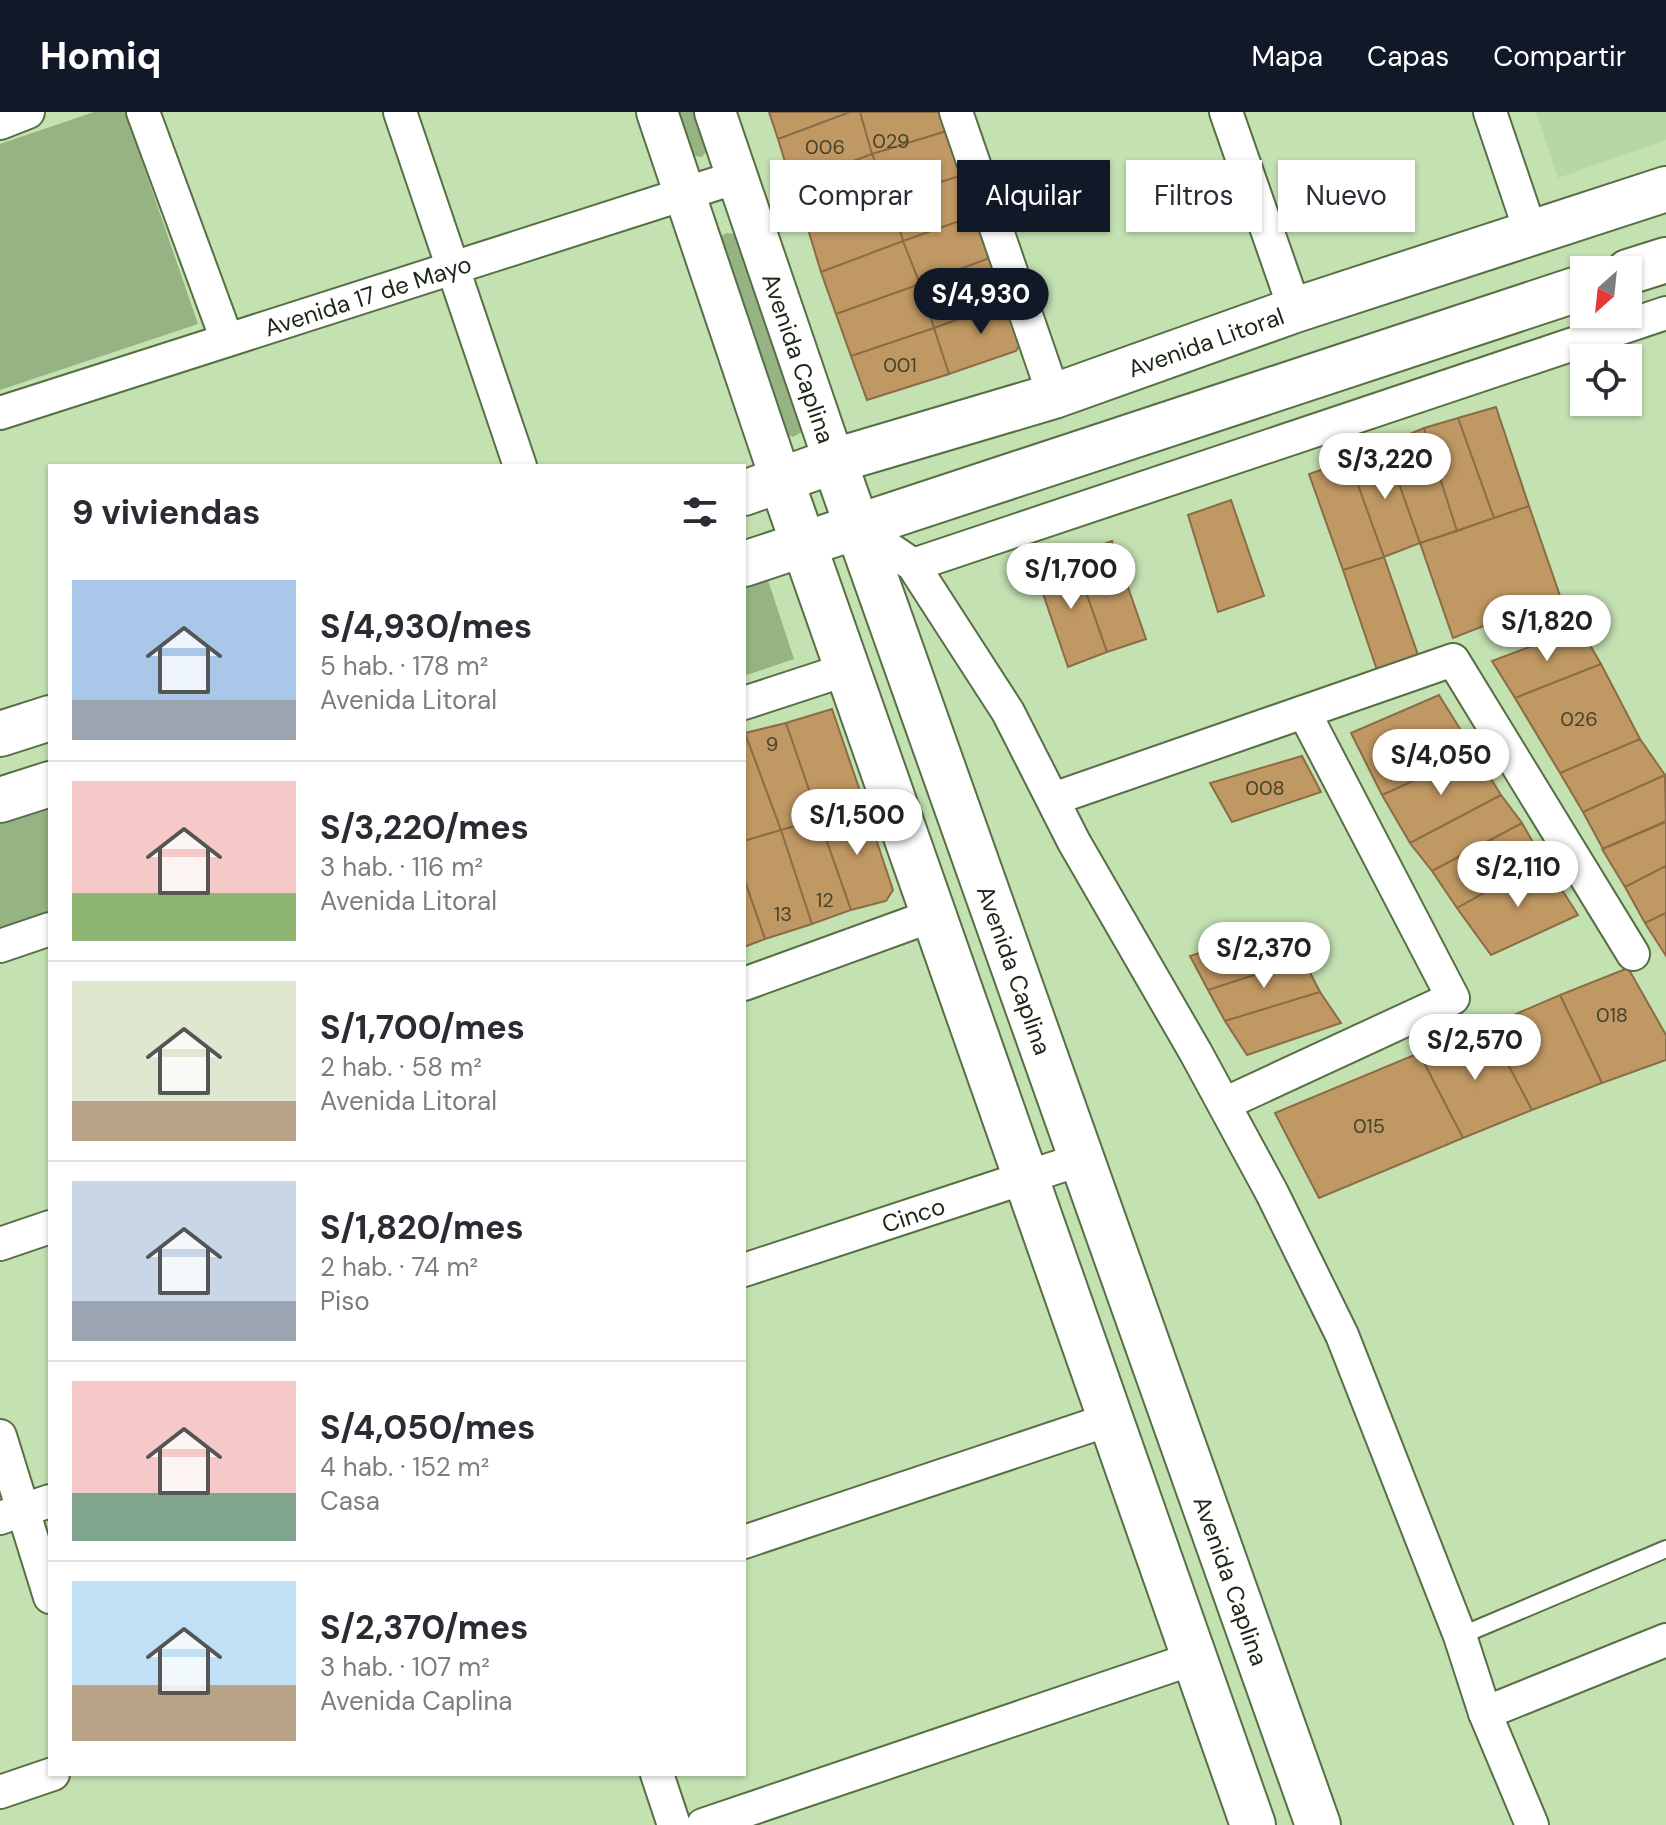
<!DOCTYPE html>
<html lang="es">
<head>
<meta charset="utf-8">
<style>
	body { margin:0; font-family:"DM Sans",sans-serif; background:#f2f2f3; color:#2b2b33; height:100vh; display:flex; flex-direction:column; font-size:30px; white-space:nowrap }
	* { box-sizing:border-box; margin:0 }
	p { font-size:26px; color:#7c7c81 }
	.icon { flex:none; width:44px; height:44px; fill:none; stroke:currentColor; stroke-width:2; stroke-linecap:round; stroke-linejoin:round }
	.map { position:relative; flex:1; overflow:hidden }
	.side { position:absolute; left:48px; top:352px; width:698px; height:1312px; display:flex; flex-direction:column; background:#fff; border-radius:0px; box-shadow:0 2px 6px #0004 }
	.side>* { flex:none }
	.top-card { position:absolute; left:770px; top:48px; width:760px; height:72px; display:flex; gap:16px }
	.needle { width:52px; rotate:207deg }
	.fabs { position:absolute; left:1570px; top:144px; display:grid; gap:16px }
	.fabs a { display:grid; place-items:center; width:72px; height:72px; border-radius:0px; background:#fff; box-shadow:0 2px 6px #0004; font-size:40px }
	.price { position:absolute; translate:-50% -68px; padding:0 18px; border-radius:28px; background:#fff; color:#222; font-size:26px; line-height:52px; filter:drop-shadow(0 2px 4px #0008) }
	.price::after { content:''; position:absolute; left:50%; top:48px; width:24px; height:18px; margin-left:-12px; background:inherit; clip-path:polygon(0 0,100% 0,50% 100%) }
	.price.active { background:#111827; color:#fff }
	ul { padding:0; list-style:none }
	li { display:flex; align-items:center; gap:24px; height:200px; padding:0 24px }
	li+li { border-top:2px solid #e1e1e2 }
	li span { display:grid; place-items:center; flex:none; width:224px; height:160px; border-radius:0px; color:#555 }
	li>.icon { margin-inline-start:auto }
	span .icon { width:96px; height:96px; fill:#fffc; stroke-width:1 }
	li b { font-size:34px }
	h2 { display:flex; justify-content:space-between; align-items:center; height:96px; padding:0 24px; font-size:34px }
	.chip { padding:0 28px; border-radius:0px; background:#fff; box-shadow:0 2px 6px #0004; font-size:28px; line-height:72px }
	.chip.active { background:#111827; color:#fff }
	header { display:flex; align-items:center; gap:48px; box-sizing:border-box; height:112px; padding:0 40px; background:#111827; color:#fff }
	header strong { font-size:38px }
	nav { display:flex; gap:44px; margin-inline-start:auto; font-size:28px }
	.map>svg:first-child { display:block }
	.built { fill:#b8d8a3 }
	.green { fill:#96b383 }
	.building { fill:#c09863; stroke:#8b6c44; stroke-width:2 }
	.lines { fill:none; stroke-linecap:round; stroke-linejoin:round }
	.service-casing { stroke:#566f45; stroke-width:20 }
	.minor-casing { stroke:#566f45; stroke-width:36 }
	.tertiary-casing { stroke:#566f45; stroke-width:44 }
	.secondary-casing { stroke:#566f45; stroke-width:48 }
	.service { stroke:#fff; stroke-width:16 }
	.minor { stroke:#fff; stroke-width:32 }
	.tertiary { stroke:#fff; stroke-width:40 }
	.secondary { stroke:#fff; stroke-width:44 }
	.labels { text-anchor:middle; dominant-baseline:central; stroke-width:6; stroke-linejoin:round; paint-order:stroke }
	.number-label { font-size:20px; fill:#454328 }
	.street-label { font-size:24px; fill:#1c2715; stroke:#eefde5 }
</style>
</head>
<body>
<header>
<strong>Homiq</strong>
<nav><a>Mapa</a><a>Capas</a><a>Compartir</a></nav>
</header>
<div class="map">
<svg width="1666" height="1713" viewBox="0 0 1666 1713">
	<rect width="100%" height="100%" fill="#c4e1b2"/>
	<path class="built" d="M1536 0H1666V28L1558 66Z"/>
	<path class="green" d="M94 0H125L198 212 0 278V32Z
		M675 0H697L709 36 702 45 690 43Z
		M727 121 734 122 740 129 805 308 802 320 793 325 783 321 718 125Z
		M767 465 794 547 744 564V472Z
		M50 695V799L0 816V711Z"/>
	<path class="building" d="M769 0H850L778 27Z
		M850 0H860L872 42 792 72 778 27Z
		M860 0H950L956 16 872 42Z
		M956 16 970 61 890 85 872 42Z
		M872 42 890 85 807 114 792 72Z
		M970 61 985 100 903 129 890 85Z
		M890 85 903 129 821 160 807 114Z
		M985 100 1000 142 920 172 903 129Z
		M903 129 920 172 836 202 821 160Z
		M1000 142 1016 186 934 216 920 172Z
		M920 172 934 216 851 244 836 202Z
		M1016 186 1026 221 1016 239 949 262 934 216Z
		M934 216 949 262 867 288 851 244Z
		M1496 295 1529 394 1494 406 1458 306Z
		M1458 306 1494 406 1457 419 1424 316Z
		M1424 316 1457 419 1420 431 1385 332Z
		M1385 332 1420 431 1384 445 1349 348Z
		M1349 348 1384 445 1343 458 1309 362Z
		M1231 388 1264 484 1218 500 1188 403Z
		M1529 394 1560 484 1453 526 1420 431Z
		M1112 429 1146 527 1107 540 1073 443Z
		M1073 443 1107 540 1068 555 1035 458Z
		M1384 445 1418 543 1377 558 1343 458Z
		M1580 516 1601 552 1515 586 1492 549Z
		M1601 552 1640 627 1560 661 1515 586Z
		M1439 583 1475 641 1382 683 1351 621Z
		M832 597 864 691 819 707 786 611Z
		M786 611 819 707 781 718 745 621Z
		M745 621 781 718 744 729V621Z
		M1640 627 1665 663 1583 700 1560 661Z
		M1475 641 1501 683 1410 731 1382 683Z
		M1302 644 1321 680 1232 710 1210 671Z
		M1665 663 1666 710 1603 737 1583 700Z
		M1501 683 1522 711 1432 759 1410 731Z
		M864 691 893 778 886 789 851 798 819 707Z
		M819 707 851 798 812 812 781 718Z
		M1666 709V754L1625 775 1602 737Z
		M1522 711 1543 748 1457 796 1432 759Z
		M781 718 812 812 765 827 744 766V729Z
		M1543 748 1578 803 1491 843 1457 796Z
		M1666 754V801L1645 811 1625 775Z
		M744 766 765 827 744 835Z
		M1666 801V844L1645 811Z
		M1283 813 1303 847 1208 878 1190 844Z
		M1303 847 1320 880 1225 909 1208 878Z
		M1628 856 1666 923V948L1602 971 1560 883Z
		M1320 880 1341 911 1247 943 1225 909Z
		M1560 883 1602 971 1532 998 1488 914Z
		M1488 914 1532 998 1463 1026 1419 941Z
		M1419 941 1463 1026 1319 1086 1275 1001Z"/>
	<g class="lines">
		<defs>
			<path id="service" d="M1460 1524 1666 1437"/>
			<g id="minor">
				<path d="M143 0 227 228"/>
				<path d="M400 0 520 354"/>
				<path d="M956 0 1054 284"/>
				<path d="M1226 0 1295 198"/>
				<path d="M1490 0 1531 121"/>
				<path d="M0 11 28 0"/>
				<path id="s1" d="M0 301 737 65"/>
				<path d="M857 415 913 453 1008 600 1074 730 1196 941 1272 1081 1342 1223 1460 1524 1485 1601 1532 1713"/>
				<path d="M913 453 1666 201"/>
				<path d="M744 591 848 557"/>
				<path d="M1053 687 1453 548 1633 842"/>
				<path d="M0 834 50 817"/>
				<path d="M744 872 934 803"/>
				<path d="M1224 992 1453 886 1304 600"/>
				<path d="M0 1132 50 1115"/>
				<path id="s2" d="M744 1158 1082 1047"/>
				<path d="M0 1324 50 1485"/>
				<path d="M0 1406 50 1389"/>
				<path d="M744 1430 1111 1307"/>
				<path d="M1485 1601 1666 1528"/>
				<path d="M657 1662 674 1713"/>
				<path d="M0 1680 53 1662"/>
				<path d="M703 1713 1195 1546"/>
			</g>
			<g id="tertiary">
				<path d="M657 0 781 368"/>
				<path id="s3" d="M715 0 834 349"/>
			</g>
			<g id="secondary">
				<path d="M1628 160 1666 148"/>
				<path id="s4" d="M834 349 1318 1713"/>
				<path d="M781 368 1253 1713"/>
				<path id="s5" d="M744 381 834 349 1054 284 1295 198 1666 77"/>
				<path d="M744 452 1584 175"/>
				<path d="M0 622 50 606"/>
				<path d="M0 688 50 672"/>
			</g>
		</defs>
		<use href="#service" class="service-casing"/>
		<use href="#minor" class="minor-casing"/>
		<use href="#tertiary" class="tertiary-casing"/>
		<use href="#secondary" class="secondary-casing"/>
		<use href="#service" class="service"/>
		<use href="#minor" class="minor"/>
		<use href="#tertiary" class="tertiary"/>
		<use href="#secondary" class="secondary"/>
	</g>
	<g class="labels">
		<g class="number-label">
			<text x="891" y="29">029</text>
			<text x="825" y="35">006</text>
			<text x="900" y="253">001</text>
			<text x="1579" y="607">026</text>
			<text x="772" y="632">9</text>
			<text x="1265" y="676">008</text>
			<text x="825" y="788">12</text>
			<text x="783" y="802">13</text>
			<text x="1612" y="903">018</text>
			<text x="1369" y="1014">015</text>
		</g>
		<g class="street-label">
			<text stroke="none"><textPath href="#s1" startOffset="386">Avenida 17 de Mayo</textPath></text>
			<text stroke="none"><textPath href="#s5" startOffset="486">Avenida Litoral</textPath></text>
			<text stroke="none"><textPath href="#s3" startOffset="260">Avenida Caplina</textPath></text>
			<text stroke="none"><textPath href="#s4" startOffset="540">Avenida Caplina</textPath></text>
			<text stroke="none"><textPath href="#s2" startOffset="178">Cinco</textPath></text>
			<text stroke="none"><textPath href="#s4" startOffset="1188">Avenida Caplina</textPath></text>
		</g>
	</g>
</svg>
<div class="fabs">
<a><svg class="needle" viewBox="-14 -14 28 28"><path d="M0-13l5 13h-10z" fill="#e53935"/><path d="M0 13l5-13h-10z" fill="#7c7c81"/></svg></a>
<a><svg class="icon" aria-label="locate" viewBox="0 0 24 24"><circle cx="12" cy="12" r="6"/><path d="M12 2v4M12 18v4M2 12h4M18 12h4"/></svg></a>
</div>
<b class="price active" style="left:981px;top:224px">S/4,930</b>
<b class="price" style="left:1385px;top:389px">S/3,220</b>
<b class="price" style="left:1071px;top:499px">S/1,700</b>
<b class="price" style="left:1547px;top:551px">S/1,820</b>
<b class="price" style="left:1441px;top:685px">S/4,050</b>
<b class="price" style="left:857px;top:745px">S/1,500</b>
<b class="price" style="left:1518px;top:797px">S/2,110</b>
<b class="price" style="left:1264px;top:878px">S/2,370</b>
<b class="price" style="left:1475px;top:970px">S/2,570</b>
<div class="top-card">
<a class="chip">Comprar</a>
<a class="chip active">Alquilar</a>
<a class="chip">Filtros</a>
<a class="chip">Nuevo</a>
</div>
<section class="side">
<h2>9 viviendas<svg class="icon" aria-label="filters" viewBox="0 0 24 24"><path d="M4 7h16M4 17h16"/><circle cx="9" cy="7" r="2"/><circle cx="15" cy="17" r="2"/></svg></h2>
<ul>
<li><span style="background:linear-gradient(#a9c7e8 75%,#9aa5b1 0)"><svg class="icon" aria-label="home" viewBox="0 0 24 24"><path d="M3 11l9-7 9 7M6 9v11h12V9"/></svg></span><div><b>S/4,930/mes</b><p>5 hab. · 178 m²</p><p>Avenida Litoral</p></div></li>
<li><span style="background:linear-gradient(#f6c9c9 70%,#8fb573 0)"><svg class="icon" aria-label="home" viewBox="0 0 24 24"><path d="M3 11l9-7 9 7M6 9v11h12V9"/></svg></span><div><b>S/3,220/mes</b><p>3 hab. · 116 m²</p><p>Avenida Litoral</p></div></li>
<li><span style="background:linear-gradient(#dfe7d0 75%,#b9a48a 0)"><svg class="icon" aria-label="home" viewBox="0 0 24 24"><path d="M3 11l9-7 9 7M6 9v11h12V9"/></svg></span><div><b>S/1,700/mes</b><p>2 hab. · 58 m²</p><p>Avenida Litoral</p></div></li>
<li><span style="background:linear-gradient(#c9d6e8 75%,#9aa5b1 0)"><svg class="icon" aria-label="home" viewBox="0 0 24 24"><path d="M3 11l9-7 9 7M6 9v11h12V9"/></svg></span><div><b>S/1,820/mes</b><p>2 hab. · 74 m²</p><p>Piso</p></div></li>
<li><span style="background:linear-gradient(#f6c9c9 70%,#7fa58c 0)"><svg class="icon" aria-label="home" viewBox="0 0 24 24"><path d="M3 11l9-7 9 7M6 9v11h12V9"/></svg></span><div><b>S/4,050/mes</b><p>4 hab. · 152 m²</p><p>Casa</p></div></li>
<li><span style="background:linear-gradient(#bfe0f5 65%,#b9a48a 0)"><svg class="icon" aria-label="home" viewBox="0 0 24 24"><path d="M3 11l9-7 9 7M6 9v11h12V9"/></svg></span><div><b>S/2,370/mes</b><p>3 hab. · 107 m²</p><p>Avenida Caplina</p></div></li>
</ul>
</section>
</div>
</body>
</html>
